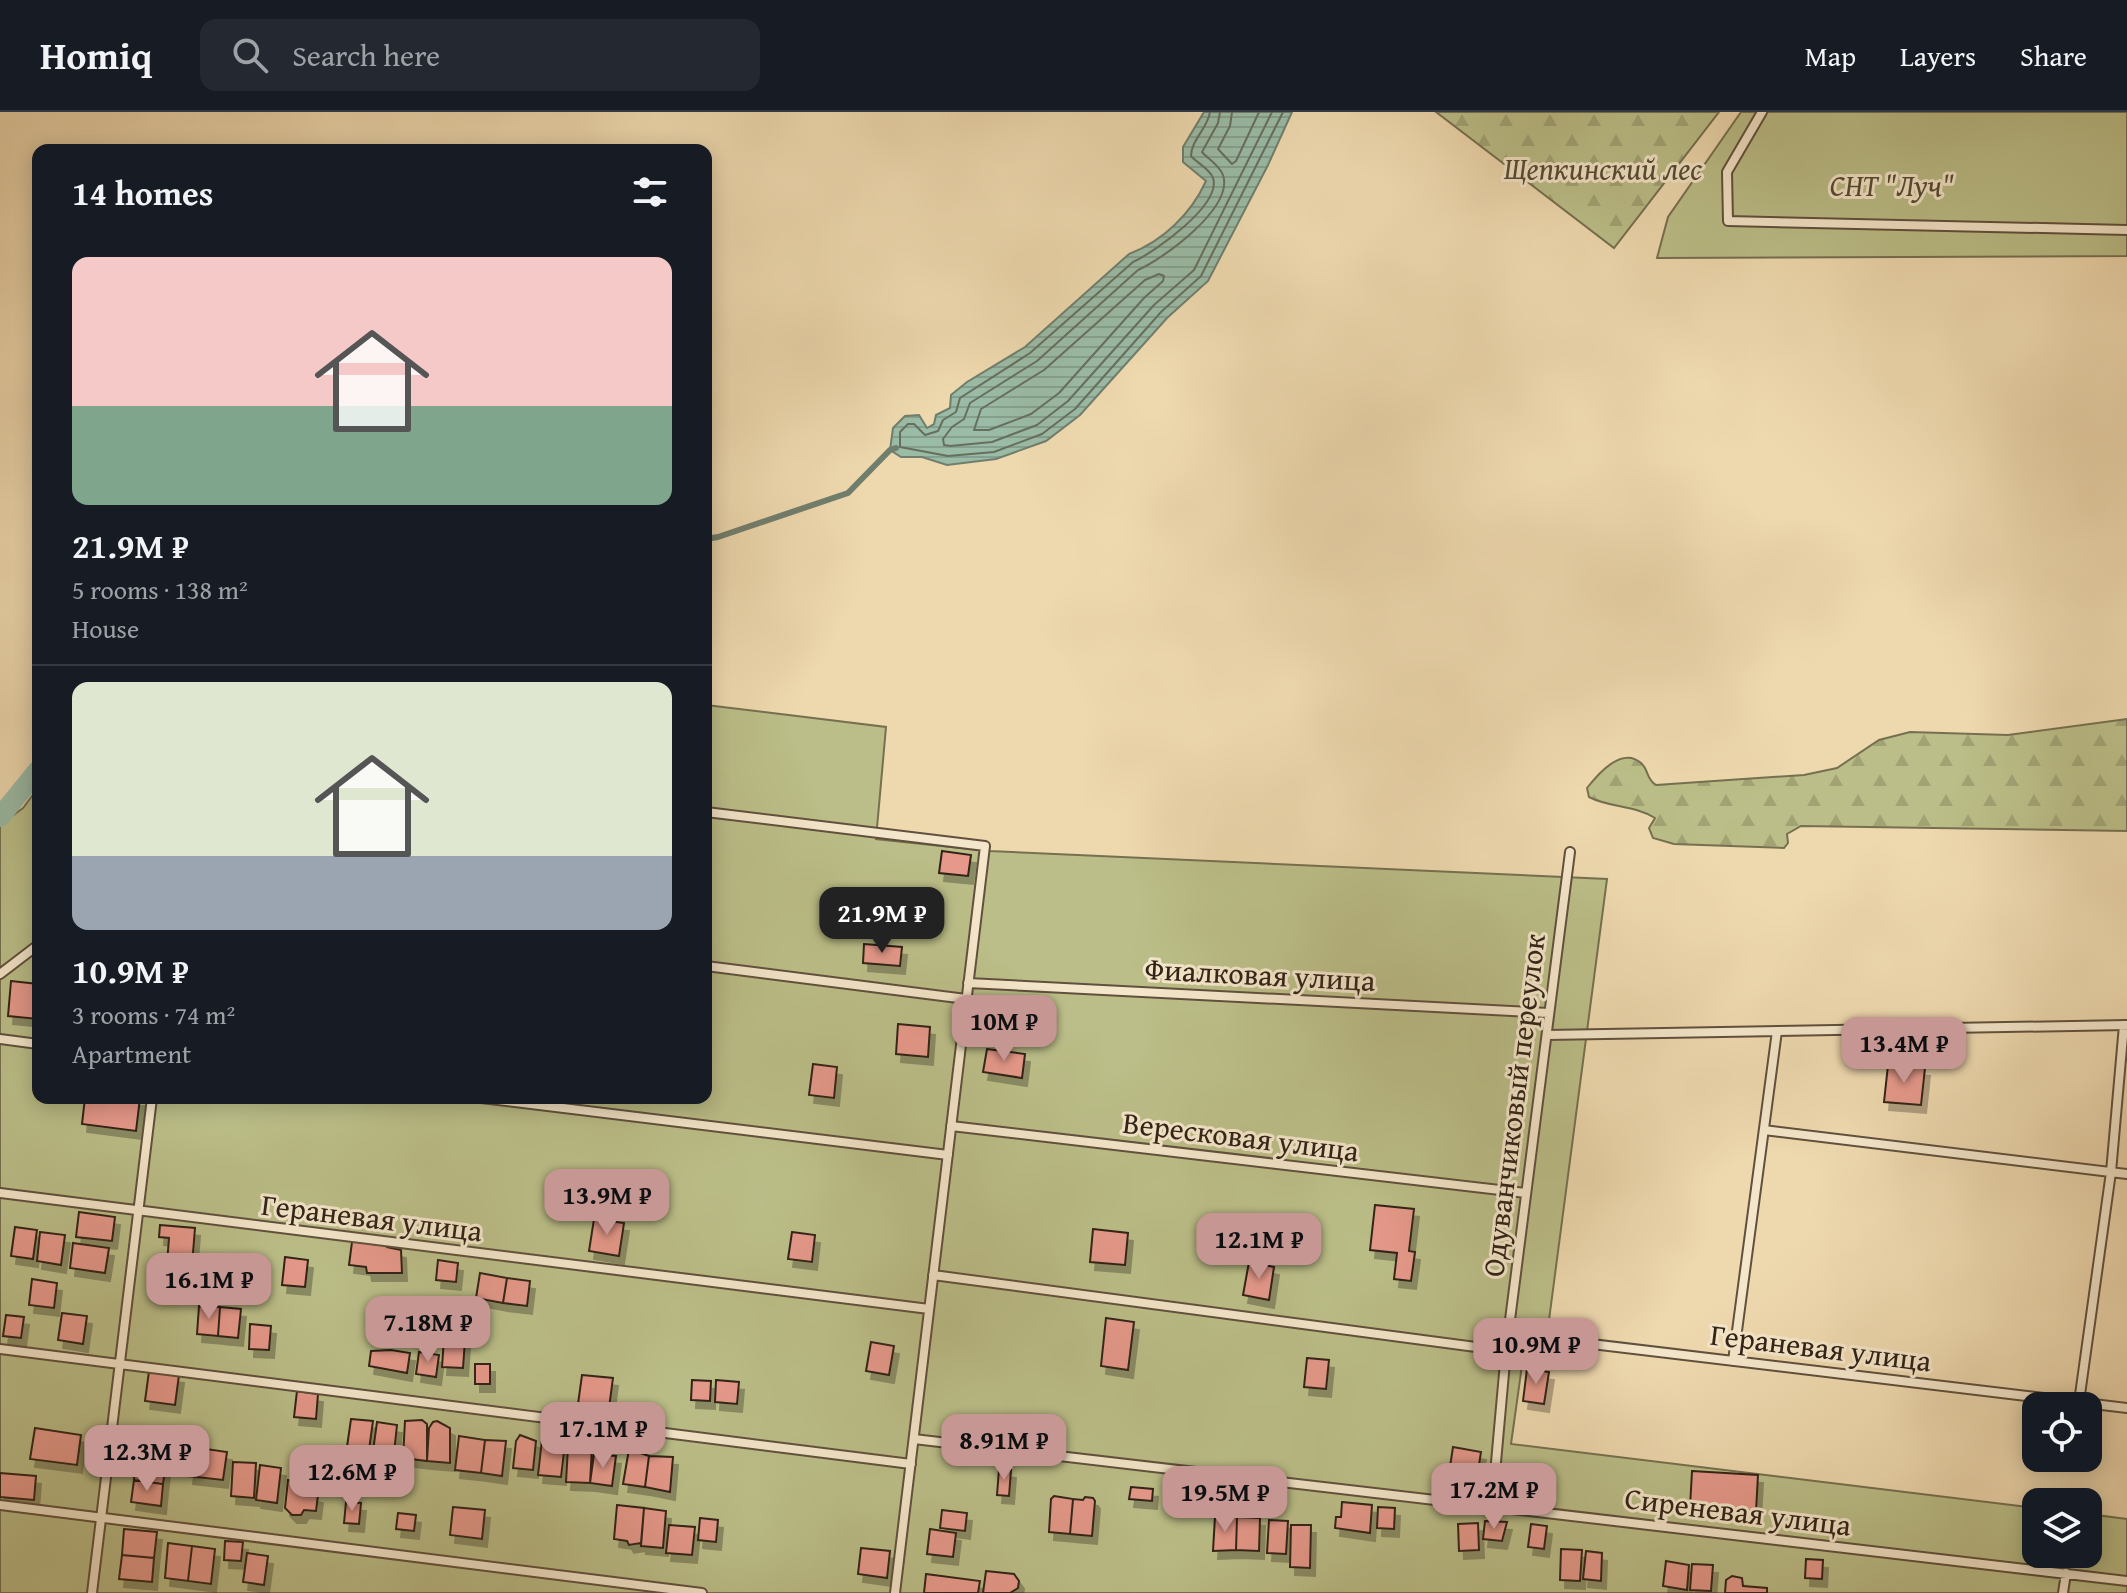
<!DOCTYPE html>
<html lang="en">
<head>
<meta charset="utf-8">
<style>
	body { margin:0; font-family:"Gentium Book Plus",serif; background:#242831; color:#f1f3f6; height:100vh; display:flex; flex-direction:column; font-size:30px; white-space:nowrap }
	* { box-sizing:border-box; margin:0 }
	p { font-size:26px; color:#9ea1a6 }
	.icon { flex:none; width:44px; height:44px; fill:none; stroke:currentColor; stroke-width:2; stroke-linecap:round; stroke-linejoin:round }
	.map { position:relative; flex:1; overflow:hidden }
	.drawer { position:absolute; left:32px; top:32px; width:680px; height:960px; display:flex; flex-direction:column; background:#171b24; border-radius:16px; box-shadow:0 4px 20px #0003 }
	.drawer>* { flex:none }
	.tools { position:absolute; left:2022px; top:1280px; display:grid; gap:16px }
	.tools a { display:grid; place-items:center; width:80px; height:80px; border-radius:16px; background:#171b24; box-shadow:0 4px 20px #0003; font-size:40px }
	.price { position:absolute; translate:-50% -68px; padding:0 18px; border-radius:16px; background:#c59692; color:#111; font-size:26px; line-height:52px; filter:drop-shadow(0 2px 4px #0008) }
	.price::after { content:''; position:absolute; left:50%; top:48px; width:24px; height:18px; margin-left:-12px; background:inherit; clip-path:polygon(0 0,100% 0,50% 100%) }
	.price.on { background:#222; color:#fff }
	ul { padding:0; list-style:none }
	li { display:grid; align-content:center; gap:16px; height:424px; padding:0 40px }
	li+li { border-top:2px solid #363941 }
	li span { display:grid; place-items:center; height:248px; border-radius:16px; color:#555 }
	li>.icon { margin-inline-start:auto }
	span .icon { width:144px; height:144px; fill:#fffc; stroke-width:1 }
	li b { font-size:34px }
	h2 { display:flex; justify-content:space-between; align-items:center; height:96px; padding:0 40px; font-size:34px }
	header { display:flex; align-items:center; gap:48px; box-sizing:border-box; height:112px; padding:0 40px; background:#171b24; border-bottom:2px solid #363941 }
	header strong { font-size:38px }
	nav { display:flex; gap:44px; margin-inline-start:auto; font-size:28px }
	.search { width:560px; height:72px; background:#242831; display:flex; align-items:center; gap:20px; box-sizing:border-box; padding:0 28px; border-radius:16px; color:#9ea1a6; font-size:30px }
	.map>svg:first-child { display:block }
	.green { fill:#bbbe88; stroke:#767050; stroke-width:2 }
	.forest { fill:url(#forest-firs); stroke:#767050; stroke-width:2 }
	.water { fill:url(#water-rules); stroke:#707e6d; stroke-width:2 }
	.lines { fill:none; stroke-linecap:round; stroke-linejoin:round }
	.shore { stroke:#666f5e; stroke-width:2 }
	.stream { stroke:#707e6d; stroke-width:6 }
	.canal { stroke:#9abba6; stroke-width:20 }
	.building { fill:#e6998b; stroke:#312317; stroke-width:2; filter:url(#shadow) }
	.lane-casing { stroke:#60503d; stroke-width:12 }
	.lane { stroke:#f4e6ca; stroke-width:8 }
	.labels { text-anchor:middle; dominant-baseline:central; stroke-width:6; stroke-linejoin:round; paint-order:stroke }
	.park-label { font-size:30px; font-style:italic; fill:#544a33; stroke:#f4e6ca }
	.street-label { font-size:30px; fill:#312317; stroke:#f4e6ca }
</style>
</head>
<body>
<header>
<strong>Homiq</strong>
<div class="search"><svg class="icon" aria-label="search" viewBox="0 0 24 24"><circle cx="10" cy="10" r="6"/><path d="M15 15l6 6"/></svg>Search here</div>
<nav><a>Map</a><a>Layers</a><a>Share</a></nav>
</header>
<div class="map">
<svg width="2127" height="1481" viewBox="0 0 2127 1481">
	<defs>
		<pattern id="forest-firs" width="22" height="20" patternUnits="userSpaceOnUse" patternTransform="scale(2)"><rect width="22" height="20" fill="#bbbe88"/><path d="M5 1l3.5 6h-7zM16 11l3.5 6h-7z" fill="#a1a375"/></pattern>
		<pattern id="water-rules" width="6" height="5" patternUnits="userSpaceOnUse" patternTransform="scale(2)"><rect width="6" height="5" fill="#9abba6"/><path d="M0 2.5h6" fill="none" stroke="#85a08e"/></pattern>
		<filter id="shadow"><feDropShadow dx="5" dy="8" stdDeviation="0" flood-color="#0004"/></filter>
	</defs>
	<rect width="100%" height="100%" fill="#eed8ae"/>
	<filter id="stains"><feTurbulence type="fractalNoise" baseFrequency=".0025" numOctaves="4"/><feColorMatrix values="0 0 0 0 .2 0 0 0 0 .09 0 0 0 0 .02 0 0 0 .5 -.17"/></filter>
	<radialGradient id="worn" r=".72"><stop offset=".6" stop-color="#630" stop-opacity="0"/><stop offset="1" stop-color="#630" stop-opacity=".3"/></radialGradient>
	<path class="green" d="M1741 0H2127V144L1657 146 1668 105Z
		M706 593 886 615 876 727 989 739 1607 767 1549 1208 1523 1246 1511 1332 2036 1396V1442H2088V1402L2127 1407V1481H0V713L23 696 38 676V986H706Z"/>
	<path class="forest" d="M1436 0H1719L1614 136Z
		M2127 607V719L1801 714 1787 722 1788 731 1784 736 1674 732 1653 726 1649 716 1655 706C1635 693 1610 696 1589 685L1587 676C1598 662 1622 634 1641 651 1649 658 1646 667 1656 673L1804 663 1837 656 1879 628 1910 620 2008 623Z"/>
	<path class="water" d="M1204 0H1292L1268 53 1208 169 1167 206 1080 303 1046 329 996 347 947 353 922 345H901L890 338 893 316 905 304 919 303 927 316 934 312 936 303 950 296 951 283 967 270 1025 235 1129 142C1163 129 1191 102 1206 69L1183 50V35Z"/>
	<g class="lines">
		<path class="shore" d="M1210 0C1208 16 1191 28 1191 44 1197 51 1210 57 1213 66 1222 93 1153 141 1133 150L1030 241 960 286 956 300 943 308 938 319 925 323 914 312H908L900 320V335L948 344 994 340 1042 322 1075 297 1161 200 1201 164 1283 0
			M1220 0 1218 11 1202 40C1208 47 1219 53 1223 63 1234 96 1163 147 1138 158L1037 249 970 291 964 307 952 315 943 327 944 333 950 334 992 330 1037 313 1068 289 1154 193 1194 158 1272 0
			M1232 0 1230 14 1218 37 1232 52 1236 49 1259 0
			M1159 162 1164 164 1163 169 1144 186 1059 281 1031 302 989 318H974L981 297 1044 258 1145 168Z"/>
		<path class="stream" d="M706 427 718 425 848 381 890 338 896 336"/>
		<path class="canal" d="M0 705 38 658"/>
	</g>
	<path class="building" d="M942 739 971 743 968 764 939 761Z
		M864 832 902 835 900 854 863 851Z
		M11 869 38 872V907L8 904Z
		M898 912 930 915 928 945 896 942Z
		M987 937 1025 942 1022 966 983 960Z
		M813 952 837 955 834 986 809 983Z
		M1888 953 1925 956 1921 993 1884 990Z
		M85 986H140L136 1019 82 1012Z
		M1375 1093 1414 1097 1409 1139 1415 1140 1411 1169 1394 1167 1397 1141 1370 1138Z
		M79 1100 115 1105 112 1129 76 1125Z
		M594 1107 624 1111 619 1144 589 1139Z
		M160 1113 195 1116 192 1153 167 1151 169 1126 159 1125Z
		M15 1115 37 1118 33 1147 11 1144Z
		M1093 1117 1128 1121 1125 1153 1090 1150Z
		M40 1120 65 1123 61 1153 37 1149Z
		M792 1120 815 1123 812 1150 788 1147Z
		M367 1129 384 1131 387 1135 401 1138 402 1161H367L366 1155 349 1153 352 1130Z
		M73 1131 109 1136 105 1161 70 1156Z
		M285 1145 308 1148 305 1175 282 1173Z
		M438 1148 458 1151 456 1170 436 1168Z
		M1249 1150 1274 1155 1269 1188 1243 1183Z
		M480 1161 507 1166 503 1191 476 1186Z
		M507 1166 530 1169 527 1194 503 1191Z
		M32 1167 57 1171 54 1196 29 1193Z
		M199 1194 220 1195 218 1224 197 1222Z
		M220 1195 241 1197 238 1226 218 1224Z
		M62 1201 87 1204 83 1232 58 1228Z
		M6 1203 24 1205 21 1226 3 1224Z
		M1106 1206 1134 1210 1128 1258 1101 1254Z
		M250 1212 271 1214 269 1238 249 1237Z
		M444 1226 465 1228 463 1256 442 1255Z
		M871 1230 894 1234 889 1263 866 1259Z
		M391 1238 410 1241 407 1261 369 1254 371 1239Z
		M419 1240 439 1243 436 1265 416 1262Z
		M1307 1246 1329 1248 1326 1277 1304 1275Z
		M475 1252H490V1272H475Z
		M1527 1257 1549 1260 1544 1292 1523 1289Z
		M149 1259 179 1263 175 1293 145 1289Z
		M582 1263 613 1266 609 1296 578 1292Z
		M692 1268 711 1269 710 1289 691 1288Z
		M716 1268 739 1270 737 1292 715 1290Z
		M297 1279 318 1282 316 1307 294 1305Z
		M351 1307 373 1309 369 1338 347 1335Z
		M422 1308 427 1312V1349L403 1346 405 1309Z
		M437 1309 450 1316V1351L427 1349 429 1316 433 1310Z
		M377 1310 397 1313 394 1341 373 1339Z
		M35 1316 81 1323 77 1353 30 1347Z
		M520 1323 536 1329 533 1358 513 1356 516 1329Z
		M139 1324 169 1327 166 1350 136 1346Z
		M459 1324 485 1328 481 1361 455 1358Z
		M485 1328 506 1329 502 1364 481 1361Z
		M542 1328 565 1331 561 1365 538 1363Z
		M192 1335 227 1340 223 1368 188 1364Z
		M568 1335 592 1336 590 1371 566 1370Z
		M1453 1335 1481 1340 1476 1372 1448 1368Z
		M629 1337 649 1344 645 1375 623 1372Z
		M594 1342 616 1344 612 1374 590 1371Z
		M649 1344 673 1345 670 1380 645 1375Z
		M136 1346 166 1350 163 1372 134 1368Z
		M233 1350 256 1351 254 1386 231 1384Z
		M260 1353 281 1356 277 1391 256 1388Z
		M999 1357 1011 1358 1009 1384 997 1383Z
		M1692 1359 1758 1363 1756 1399 1690 1395Z
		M0 1361 36 1364 34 1388 0 1385Z
		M134 1368 163 1372 161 1394 131 1390Z
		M288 1368 313 1372 312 1382 318 1383 316 1399 304 1398 301 1403H292L285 1396Z
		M1131 1375 1153 1377 1152 1389 1129 1387Z
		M1177 1377 1206 1379 1205 1397 1176 1395Z
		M1054 1384 1073 1387 1070 1422 1049 1420 1051 1387Z
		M1085 1385 1093 1386 1095 1389 1092 1424 1070 1422 1073 1387 1083 1388Z
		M346 1390 361 1391 359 1412 344 1411Z
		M1342 1390 1372 1393 1370 1421 1335 1416 1336 1405H1341Z
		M617 1393 644 1396 641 1431 629 1433 627 1429 614 1427Z
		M453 1395 485 1398 482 1427 450 1423Z
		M1378 1395 1395 1396 1394 1417 1377 1416Z
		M644 1396 666 1399 663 1436 641 1434Z
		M942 1398 967 1401 965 1419 940 1416Z
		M398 1401 416 1403 414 1419 396 1417Z
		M1215 1405H1237L1236 1438 1213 1439Z
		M1237 1405 1260 1406 1259 1439 1236 1438Z
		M700 1406 718 1408 716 1430 698 1428Z
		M1269 1408 1288 1409 1286 1442 1267 1441Z
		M1485 1409 1507 1410 1502 1429 1483 1427Z
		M1478 1411 1479 1438 1459 1439 1458 1412Z
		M1531 1412 1547 1414 1544 1437 1528 1435Z
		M669 1413 695 1415 692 1443 666 1441Z
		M1291 1413H1311L1310 1456 1290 1455Z
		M124 1417 157 1420 154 1446 122 1443Z
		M930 1417 956 1421 953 1445 927 1442Z
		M225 1429 243 1430 241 1449 224 1448Z
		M168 1431 192 1434 188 1469 165 1466Z
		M192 1434 215 1437 211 1472 188 1469Z
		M861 1436 890 1439 887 1466 858 1462Z
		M1561 1437 1582 1438 1580 1469 1560 1468Z
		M1586 1439 1602 1441 1601 1469 1583 1467Z
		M247 1441 268 1444 264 1473 243 1470Z
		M122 1443 154 1446 152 1470 119 1467Z
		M1806 1447 1823 1448 1822 1467 1805 1466Z
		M1666 1449 1689 1453 1687 1478 1663 1474Z
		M1692 1452 1713 1453 1711 1479 1690 1478Z
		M986 1459 1014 1462 1019 1469 1018 1476 1010 1481H983Z
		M926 1462 980 1469 978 1481H924Z
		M1732 1464 1742 1466 1743 1474 1767 1476V1481H1725L1726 1468Z"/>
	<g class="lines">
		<defs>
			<path id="lane" d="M1762 0 1727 60 1728 109 2127 118
				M706 700 985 734 895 1481
				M706 854 966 887
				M0 862 38 833
				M968 871 1549 901
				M1547 923 2127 913
				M0 927 38 932
				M481 986 948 1043
				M951 1014 1526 1081
				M1764 1018 2127 1062
				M0 1081 929 1197
				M933 1163 1506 1239
				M1508 1222 2127 1296
				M0 1237 911 1352
				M1733 1249 1777 919
				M2079 1290 2111 1060 2124 913
				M914 1327 2127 1469
				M0 1393 702 1481
				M1492 1395 1506 1239 1570 740
				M92 1481 152 986
				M2063 1481 2066 1461"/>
		</defs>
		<use href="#lane" class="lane-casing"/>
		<use href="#lane" class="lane"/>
	</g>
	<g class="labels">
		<g class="park-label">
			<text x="1603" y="56">Щепкинский лес</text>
			<text x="1892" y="73">СНТ "Луч"</text>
		</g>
		<g class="street-label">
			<text transform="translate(1260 862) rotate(3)">Фиалковая улица</text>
			<text transform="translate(1513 993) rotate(-83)">Одуванчиковый переулок</text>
			<text transform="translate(1241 1024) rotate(7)">Вересковая улица</text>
			<text transform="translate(372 1105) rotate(7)">Гераневая улица</text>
			<text transform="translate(1821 1235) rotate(7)">Гераневая улица</text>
			<text transform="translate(1738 1399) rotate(7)">Сиреневая улица</text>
		</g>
	</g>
	<rect width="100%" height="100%" filter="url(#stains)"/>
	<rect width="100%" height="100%" fill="url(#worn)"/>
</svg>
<div class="tools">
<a><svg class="icon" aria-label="locate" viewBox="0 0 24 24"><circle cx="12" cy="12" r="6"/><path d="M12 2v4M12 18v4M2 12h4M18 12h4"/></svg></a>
<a><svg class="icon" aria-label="layers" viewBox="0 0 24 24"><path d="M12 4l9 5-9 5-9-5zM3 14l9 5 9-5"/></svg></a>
</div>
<b class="price on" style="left:882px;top:843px">21.9M ₽</b>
<b class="price" style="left:1004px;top:951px">10M ₽</b>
<b class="price" style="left:1904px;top:973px">13.4M ₽</b>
<b class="price" style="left:607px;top:1125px">13.9M ₽</b>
<b class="price" style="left:1259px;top:1169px">12.1M ₽</b>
<b class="price" style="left:209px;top:1209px">16.1M ₽</b>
<b class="price" style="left:428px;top:1252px">7.18M ₽</b>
<b class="price" style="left:1536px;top:1274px">10.9M ₽</b>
<b class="price" style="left:603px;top:1358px">17.1M ₽</b>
<b class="price" style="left:1004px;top:1370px">8.91M ₽</b>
<b class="price" style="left:147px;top:1381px">12.3M ₽</b>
<b class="price" style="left:352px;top:1401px">12.6M ₽</b>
<b class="price" style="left:1494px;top:1419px">17.2M ₽</b>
<b class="price" style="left:1225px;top:1422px">19.5M ₽</b>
<section class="drawer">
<h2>14 homes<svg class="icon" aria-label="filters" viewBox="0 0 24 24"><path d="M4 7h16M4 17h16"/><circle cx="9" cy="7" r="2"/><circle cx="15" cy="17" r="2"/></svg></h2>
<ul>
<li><span style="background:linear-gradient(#f6c9c9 60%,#7fa58c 0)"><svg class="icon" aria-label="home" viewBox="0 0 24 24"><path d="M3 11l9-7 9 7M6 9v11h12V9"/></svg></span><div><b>21.9M ₽</b><p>5 rooms · 138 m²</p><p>House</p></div></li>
<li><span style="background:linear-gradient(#dfe7d0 70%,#9aa5b1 0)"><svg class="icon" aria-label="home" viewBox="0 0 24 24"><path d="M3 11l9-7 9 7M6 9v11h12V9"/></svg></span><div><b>10.9M ₽</b><p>3 rooms · 74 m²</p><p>Apartment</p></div></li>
</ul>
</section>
</div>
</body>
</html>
